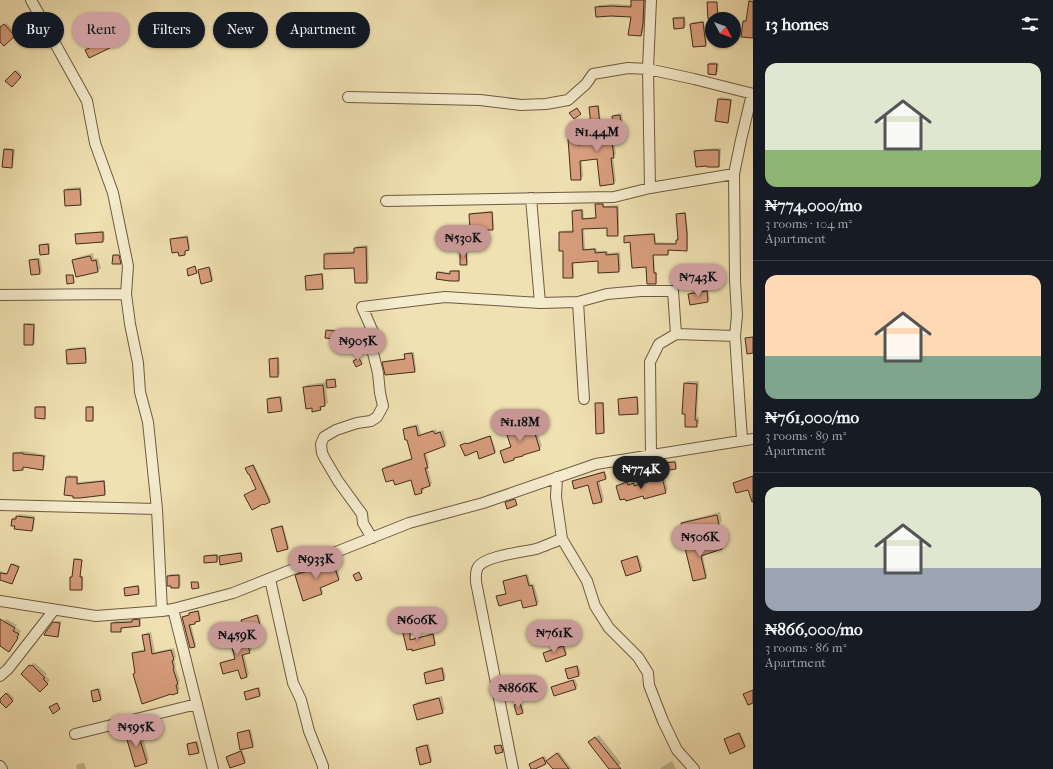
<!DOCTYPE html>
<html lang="en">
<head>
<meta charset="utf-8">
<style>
	body { margin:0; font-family:"IM FELL French Canon",serif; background:#242831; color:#f1f3f6; height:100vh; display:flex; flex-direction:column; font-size:15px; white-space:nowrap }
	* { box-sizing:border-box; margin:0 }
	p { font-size:13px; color:#9ea1a6 }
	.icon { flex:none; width:22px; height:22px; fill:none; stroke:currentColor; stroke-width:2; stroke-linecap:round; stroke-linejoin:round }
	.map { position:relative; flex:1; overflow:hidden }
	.side { display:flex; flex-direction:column; background:#171b24; width:300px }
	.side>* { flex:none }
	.hud { position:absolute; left:12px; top:12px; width:380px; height:36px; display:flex; gap:8px }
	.needle { width:26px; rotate:131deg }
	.fabs { position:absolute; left:705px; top:12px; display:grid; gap:8px }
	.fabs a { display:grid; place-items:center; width:36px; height:36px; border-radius:50%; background:#171b24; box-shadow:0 1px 3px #0004; font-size:20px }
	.price { position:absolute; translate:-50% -34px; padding:0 9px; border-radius:14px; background:#c59692; color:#111; font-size:13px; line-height:26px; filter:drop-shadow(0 1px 2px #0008) }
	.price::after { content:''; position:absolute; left:50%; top:24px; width:12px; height:9px; margin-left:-6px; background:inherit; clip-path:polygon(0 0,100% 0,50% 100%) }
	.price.current { background:#222; color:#fff }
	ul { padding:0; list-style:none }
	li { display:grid; align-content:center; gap:8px; height:212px; padding:0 12px }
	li+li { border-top:1px solid #363941 }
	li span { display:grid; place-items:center; height:124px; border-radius:12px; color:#555 }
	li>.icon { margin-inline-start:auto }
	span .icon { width:72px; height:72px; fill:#fffc; stroke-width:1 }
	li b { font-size:17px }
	h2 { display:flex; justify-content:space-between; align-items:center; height:48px; padding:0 12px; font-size:17px }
	.chip { padding:0 14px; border-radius:18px; background:#171b24; box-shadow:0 1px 3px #0004; font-size:14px; line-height:36px }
	.chip.current { background:#c59692; color:#111 }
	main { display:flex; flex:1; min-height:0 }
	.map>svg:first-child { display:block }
	.shadow { fill:#0003 }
	.building { fill:#d89e7d; stroke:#422d1d }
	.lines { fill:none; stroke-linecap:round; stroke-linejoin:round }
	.street-casing { stroke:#6e5a42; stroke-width:12 }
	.street { stroke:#f5eccd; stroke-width:10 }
</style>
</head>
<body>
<main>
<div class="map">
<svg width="753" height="769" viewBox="0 0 753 769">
	<rect width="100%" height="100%" fill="#f0e1b2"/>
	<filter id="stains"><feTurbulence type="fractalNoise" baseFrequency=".005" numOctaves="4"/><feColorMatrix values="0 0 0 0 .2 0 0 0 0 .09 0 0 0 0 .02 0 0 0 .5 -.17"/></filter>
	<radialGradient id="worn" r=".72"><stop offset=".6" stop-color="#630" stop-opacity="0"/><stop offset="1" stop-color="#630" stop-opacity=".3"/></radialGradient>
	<path class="shadow" d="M632 0H646L645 20 643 33 641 35 632 16 611 15 597 7 599 5 614 4 632 5Z
		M748 0H753V37L744 21 747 20 749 5H748Z
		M685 16 686 25 684 27 674 18 676 17Z
		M704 21 707 43 705 45 691 24 693 22Z
		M7 23 16 34 4 45 0 41V28Z
		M108 39 111 46 110 48 86 50 88 48Z
		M711 62 719 63 718 72 716 74 709 64Z
		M17 70 22 75 12 86 7 81Z
		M721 97 732 99 729 120 727 122 719 99Z
		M599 105 601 122 599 124 590 107 592 106Z
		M622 113 625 137 622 139 614 140 616 154 613 157 616 181 613 183 598 158 582 160 583 176 581 179 569 139 571 137 580 136 581 143 604 141 603 126 605 124 614 123 613 116 616 114Z
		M6 148 15 149 13 165 11 167 5 150Z
		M721 148 720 164 719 166 695 151 697 150Z
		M81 187 82 202 80 204 65 190 67 188Z
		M598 202H604V206L619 205V233L617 235 608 227 584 228 585 249 596 248 597 251H608V253L620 252 621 269 619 271 599 260 574 262V275L572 277 564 250 560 232 562 231 574 230 573 211 575 209H583L584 218 597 217 596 204Z
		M493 211 494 227 493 229H483L470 214 471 213Z
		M686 212 688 232V248L687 250 670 249 669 253 668 254H654L655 272H657V282L656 284 647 266 631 241 625 237 627 235 655 233 656 242 677 243V240L679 238 677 214 678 213Z
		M104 231 105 239 103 241 76 235 78 233Z
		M188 235 190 247 186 249V252L185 254 179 251 172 240 173 238Z
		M50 243V251L48 253 40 245 42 244Z
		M368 245 369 279 367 282 355 267 325 254 327 252 355 251V248L357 246Z
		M462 251H467L468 262 466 264 461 253Z
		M93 253 94 259 98 258 101 268 98 271 77 276 73 260 76 258Z
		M40 258 42 271 40 273 32 274 30 261 32 259Z
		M211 268 213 279 212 281 199 270Z
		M452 270H460V279L458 280 438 273 439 271 451 273Z
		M323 273 324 286 323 288 306 277 307 275Z
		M708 290 710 299 708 301 690 304 689 294 691 292Z
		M27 323H35V343L33 344 25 325Z
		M329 329 361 332 360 339 359 341 327 331Z
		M86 347 87 360 85 362 67 350 69 348Z
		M414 352 416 369 414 371 383 362 385 361 406 358 405 354 407 353Z
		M279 357 280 374 278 376H271L270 359 272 358Z
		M335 379V386L326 387 328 403 325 405 323 406 320 409 304 388 307 385 327 382V380Z
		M688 381H699L697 417H699V423L696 426 685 383Z
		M282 396 283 409 281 411 268 399 270 397Z
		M638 396 639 411 638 413 619 399 621 398Z
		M598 402H604L605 431 603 432 596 404Z
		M38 406H46V416L44 418 36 407Z
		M88 406H94V418L92 420 87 407Z
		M534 422 542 446 539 449 516 457 514 459 501 451 504 449 511 446 507 432 510 429Z
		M418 424 421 434 436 429 437 432 443 430 447 443 445 446 426 452 429 464 427 466 432 483 430 486 424 487V490L422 492 416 494 411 479H394L383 469 386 466 412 458 408 439 404 430 406 427Z
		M491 435 496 451 495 453 478 450 461 446 468 442V443Z
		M24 451 46 455 44 467 42 469 24 466 23 469 14 453 16 452Z
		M676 460 677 467 675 468 662 464 664 462Z
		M254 464 271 500 269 502 257 489 248 467Z
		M605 471 607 477 605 479 599 480 604 499 602 501 594 503 589 483 573 482 575 480Z
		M68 475 78 476V482L105 480 106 493 104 494 80 497 67 477Z
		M664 475 668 489 665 492 644 495 617 486 620 484 630 480V483L636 481 637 484 649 481 651 479Z
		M720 512 722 521 719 524H682L685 521Z
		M19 514 35 516 34 528 32 530 16 525 13 519 14 517 17 518Z
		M283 525 289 547 287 549 273 529 274 527Z
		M721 538 724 547 722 549 702 554 707 575 706 577 686 548 687 546 702 542V544Z
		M242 552 243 559 241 560 220 558 217 561 205 557 206 555 218 554V558L221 555Z
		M638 555 643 568 641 570 622 562 624 560Z
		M77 558 82 559 80 576H83V587L81 589 73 576 75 560Z
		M335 562 340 577 338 579 321 586 323 592 321 593 296 576 298 574 322 564 323 566Z
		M13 563 20 566 13 582 12 583 0 579V571L8 573Z
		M170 574H180L181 585 179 587 168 576Z
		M528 574 531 585 534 584 539 602 537 604 524 607 522 598 497 597 499 595 506 593 504 582 505 580Z
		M139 585 140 591 138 593 126 588 127 587Z
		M199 610 201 619 195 623 191 624 196 645 190 647 183 618 184 616 190 615V613L191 612Z
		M259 614 261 622 260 624 245 628 252 650 249 652 244 654 249 674 247 676 241 678 239 669 221 663 224 661 236 658 230 636 232 634 245 630 242 620 244 619Z
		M135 618H141V624L139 625 122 627V629L120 631 112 623 114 621 133 620Z
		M6 619 17 625 15 627 21 631 19 634 20 635 9 651 0 645V626Z
		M56 621H61L59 634 57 636 54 622Z
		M404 625 411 631V639L434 633 436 643 435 644 408 649 402 626Z
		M151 632 155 652 174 648 176 657 174 659 176 665 175 666 180 681 178 683 180 689 177 692 136 672 133 653 136 651 146 649 143 636 146 633Z
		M565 645 567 653 566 655 544 654 546 652Z
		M33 663 34 664 35 663 47 674 46 676 50 680 40 691 22 674Z
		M578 665 581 673 579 675 568 678 566 670 568 668Z
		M443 667 446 677 444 679 427 683 425 673 426 671Z
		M575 679 578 686 576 688 555 695 552 687 554 686Z
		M260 687 261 694 260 695 245 692 247 691Z
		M100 688 102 697 100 699 92 691 94 690Z
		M8 692 14 698 6 706 0 700Z
		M442 696 445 710 442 712 414 705 417 702Z
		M521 703 524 711 517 713 515 705Z
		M140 727 149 759 147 762 126 733 129 731Z
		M251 729 254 744 253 746 238 733 239 732Z
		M740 732 746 745 744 746 725 739 727 738Z
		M599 735 621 763 615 769H610L592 740Z
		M198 741 200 750 198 752 188 745 190 743Z
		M429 744 432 760 431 761 417 748 419 746Z
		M242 750 246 760 244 762 227 757 229 755Z
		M559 752 572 769H554L549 759Z
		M545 756 547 761 546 763 532 769V763Z
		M672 761 676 769H660L662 767Z
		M84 763 86 769H77L76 766 78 764Z"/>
	<path class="building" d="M631 0H644L643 23 641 36 628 35 631 17 611 16 596 17 595 7 611 6 631 7Z
		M749 1 753 2V38L741 37 743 21H746Z
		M707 2H717L718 19H708Z
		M673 18H684V28L674 29Z
		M703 22 706 46 693 47 690 24Z
		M4 24 15 36 4 46 0 42V27Z
		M106 40 110 48 89 58 85 50Z
		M708 64H717L716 75 708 74Z
		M15 71 21 77 12 87 5 81Z
		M718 99 731 100 728 123 715 121Z
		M598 106 600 125 591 126 589 107Z
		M577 108 581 114 574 119 569 113Z
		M620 115 623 140 612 141 614 158H611L614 184 600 186 597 159 580 161 581 180H571L568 139 578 138V145L603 142 602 126 613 125 612 116Z
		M4 149 13 150 12 168 2 167Z
		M707 150H719V167H707V166L696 167 694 151Z
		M80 189 81 205 65 206 64 190Z
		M595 204H603V207H617L618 236H607V228L582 229 583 250 595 249V253L606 252V255L618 254 619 272 598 273V261L572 263 573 278H563V251H559V232H573L572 211 582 210V219L596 218Z
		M492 212 493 230H482V229L470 230 469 214Z
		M685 213 687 234V251L668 250V255H653L654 273H656V284H647L646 267 632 268 630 242 624 243V236L654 234 655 244H676V240H678L676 214Z
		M103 232V242L76 244 75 234Z
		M187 237 189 250 185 251V255L179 256 178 252 172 253 170 239Z
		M48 244 49 254 40 255 39 245Z
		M366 247 367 283H355L354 268 324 269V254L354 253V248Z
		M460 252H466L467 265H460Z
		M113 255H119L121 264H112Z
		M90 256 92 261 96 260 98 272 76 277 72 260Z
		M38 259 40 274 31 275 29 260Z
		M195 266 197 273 188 276 187 269Z
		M209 267 212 281 201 284 198 270Z
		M450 271H459V281H450L436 279 437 272 450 274Z
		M322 274 323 289 306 290 305 276Z
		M66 275H73L74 283 67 284Z
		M682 276 692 277 691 283 681 282Z
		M707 291 708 302 690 305 688 294Z
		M24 324 34 325 33 345H24Z
		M326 330 360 334 359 342 325 338Z
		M753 337V353L747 354 745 338Z
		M85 348 86 363 67 364 66 350Z
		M412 353 415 372 385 375 382 362 405 359 404 354Z
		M278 358V377H270L269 359Z
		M359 358 362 364 356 367 353 361Z
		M335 379 336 387 327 388 326 380Z
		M684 383 697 384 695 420H697V427H685V414H682Z
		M323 385 325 406 320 407 321 410 312 412V408L306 409 303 387Z
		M280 397 282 411 268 413 267 399Z
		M637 397 638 414 619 415 618 399Z
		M595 403H603L604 433 596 434Z
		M35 407H45V419L35 418Z
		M86 407H93V421H86Z
		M532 424 540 450 523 455V456L514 458V460L504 463 500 451 511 447 506 432Z
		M416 426 418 436 433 431 435 434 440 432 445 446 424 454 428 468H425L430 486 421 489 422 493 415 495 411 480 395 485 393 480 386 482 382 469 412 459 407 440H405L403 429Z
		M490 436 495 453 479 459 477 451 465 456 460 445 466 443 467 444Z
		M13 453H23V454L44 456 43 470 23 467V470L13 471Z
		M675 462 676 469 662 471 661 463Z
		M253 465 270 502 264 505 263 504 252 510 244 495 256 489 249 474H248L245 468Z
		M604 472 606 479 597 482 602 502 593 504 588 485 574 489 572 481Z
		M753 476V502H752L748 490 736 493 733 483Z
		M66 477H77V484L104 481 105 495 80 498H73V496L64 495Z
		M662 477 666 493 644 499 643 496 626 501 625 499 620 500 616 486 627 482 628 485 634 483V486L648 482V481Z
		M515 499 517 505 507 509 505 502Z
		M717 515 719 525 683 533 681 523Z
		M16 516 34 518 32 531 14 529 15 526H11L12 519H16Z
		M282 526 288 549 277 552 271 529Z
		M720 540 722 549 701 556 706 578 693 581 685 548 700 543V545Z
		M241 553 242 561 220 565 219 556Z
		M217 555V562L204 563V556Z
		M637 556 641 571 626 576 621 561Z
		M74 559 82 560 80 577H82V590H70V577H72Z
		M333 563 339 580 320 588 322 594 303 601 295 575 308 571 307 570 320 565 321 567Z
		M11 564 19 567 12 584 0 580V573L7 574Z
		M359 572 362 579 356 581 353 575Z
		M179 575V588H171V586H167V576Z
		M526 575 529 586 532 585 537 605 523 608 521 600 499 606 496 596 506 594 503 581Z
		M191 582H198L199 588 192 589Z
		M138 586 139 594 125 596 124 588Z
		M198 611 200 621 195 622V624L189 625 195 647 190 648 182 617 189 615V613Z
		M257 615 260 625 244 630 241 620Z
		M0 619 15 628 13 631 19 634 17 637 18 638 9 652 0 646Z
		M139 619 140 626 121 628V632H111V623L132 622V620Z
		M53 622 60 623 58 637 44 635 45 633Z
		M401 625 410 632V640L433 634 435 645 412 651V649L407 650Z
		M244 632 250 653 242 655 247 677 241 679 238 670 223 674 220 663 235 659 229 636Z
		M149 634 152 654 171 650 174 660 172 661 174 668 173 669 178 684 176 685 178 693 172 695 171 694 142 704 133 674 135 673 132 653 145 651 142 635Z
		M563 646 566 655 546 662 543 653Z
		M29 665 31 666 32 665 45 678 43 679 48 684 40 692 21 674Z
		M577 666 579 676 568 679 565 669Z
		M442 668 444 680 426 684 424 673Z
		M573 680 576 689 554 696 551 687Z
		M258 688 260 696 246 700 244 692Z
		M98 689 101 700 93 702 91 691Z
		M753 690V703L748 705 743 694Z
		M6 693 13 701 6 708 0 702V699Z
		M439 698 443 713 417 720 413 705Z
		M57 703 60 709 53 714 49 707Z
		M520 703 523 713 517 715 514 705Z
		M137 730 147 763 135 767 125 733Z
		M249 730 253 747 240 750 237 733Z
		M739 733 745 747 730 754 724 739Z
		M595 737 621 769H609L588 742Z
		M196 742 199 753 189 755 187 744Z
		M427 745 431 762 420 765 416 748Z
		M501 745 503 752 496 754 494 746Z
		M241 751 245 763 230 768 226 757Z
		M557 753 569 769H553L546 761Z
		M543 757 546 764 535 769H531L529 764Z"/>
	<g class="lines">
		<defs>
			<path id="street" d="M31 0 87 101 95 143 113 193 128 266 126 294 130 324 138 363 140 392 148 422 157 509 162 611
				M348 97 480 100 521 105 546 104 568 100 586 84 593 74 628 68 648 69 694 79 753 94
				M650 188 648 69 651 0
				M531 198 540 303 578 302 584 399
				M386 201 614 197 650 188 734 174
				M0 295 126 294
				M578 302 607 294 641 291H673L676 334
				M742 440 735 336 737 315 735 280 734 174 741 140 752 94
				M651 455 650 362 659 344 676 334 735 336
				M557 477 556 497 562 539 587 581 595 606 609 628 638 657 648 673 649 685 663 721 677 750 694 769
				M0 505 157 509
				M372 538 363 523 362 514 338 481 325 459 322 453 321 444 324 437 336 430 357 423 371 421 377 417 383 406 380 393 378 373 373 353V332L362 307 445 297 540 303
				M270 579 293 683 301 700 309 731 323 766V769
				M0 601 96 616 162 611 173 609 233 593 409 523 483 503 596 464 753 439
				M173 609 213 769
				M0 676 8 669 54 610
				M75 734 197 704
				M0 766 2 769
				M513 769 476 582C476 577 475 572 478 567 485 556 523 552 536 549 545 546 553 542 562 539"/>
		</defs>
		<use href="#street" class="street-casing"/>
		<use href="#street" class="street"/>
	</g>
	<rect width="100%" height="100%" filter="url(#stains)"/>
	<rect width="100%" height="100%" fill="url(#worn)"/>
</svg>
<div class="fabs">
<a><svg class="needle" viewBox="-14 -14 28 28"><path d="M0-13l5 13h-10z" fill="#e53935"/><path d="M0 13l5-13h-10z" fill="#9ea1a6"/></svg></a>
</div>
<b class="price" style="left:597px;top:153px">₦1.44M</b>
<b class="price" style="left:463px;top:259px">₦530K</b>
<b class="price" style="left:698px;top:298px">₦743K</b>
<b class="price" style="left:358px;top:362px">₦905K</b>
<b class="price" style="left:520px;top:443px">₦1.18M</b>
<b class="price current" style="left:641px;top:490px">₦774K</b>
<b class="price" style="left:700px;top:558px">₦506K</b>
<b class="price" style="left:316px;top:580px">₦933K</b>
<b class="price" style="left:417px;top:641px">₦606K</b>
<b class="price" style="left:554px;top:654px">₦761K</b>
<b class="price" style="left:237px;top:656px">₦459K</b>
<b class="price" style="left:518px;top:709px">₦866K</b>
<b class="price" style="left:136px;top:748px">₦595K</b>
<div class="hud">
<a class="chip">Buy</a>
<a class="chip current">Rent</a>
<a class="chip">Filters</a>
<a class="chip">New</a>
<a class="chip">Apartment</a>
</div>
</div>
<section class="side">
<h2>13 homes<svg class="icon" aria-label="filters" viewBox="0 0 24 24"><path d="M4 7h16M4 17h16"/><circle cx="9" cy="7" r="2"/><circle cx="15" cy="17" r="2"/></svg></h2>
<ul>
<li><span style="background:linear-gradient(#dfe7d0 70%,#8fb573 0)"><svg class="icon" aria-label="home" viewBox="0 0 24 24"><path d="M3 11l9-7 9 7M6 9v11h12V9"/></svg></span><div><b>₦774,000/mo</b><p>3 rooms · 104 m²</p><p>Apartment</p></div></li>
<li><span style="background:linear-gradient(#ffd9b3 65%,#7fa58c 0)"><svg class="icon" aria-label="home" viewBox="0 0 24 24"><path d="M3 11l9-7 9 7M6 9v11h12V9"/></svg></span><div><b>₦761,000/mo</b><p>3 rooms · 89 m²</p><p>Apartment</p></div></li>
<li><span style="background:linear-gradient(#dfe7d0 65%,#9aa5b1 0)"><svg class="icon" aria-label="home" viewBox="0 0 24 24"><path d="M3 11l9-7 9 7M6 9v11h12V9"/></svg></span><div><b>₦866,000/mo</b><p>3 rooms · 86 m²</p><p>Apartment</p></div></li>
</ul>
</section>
</main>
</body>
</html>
